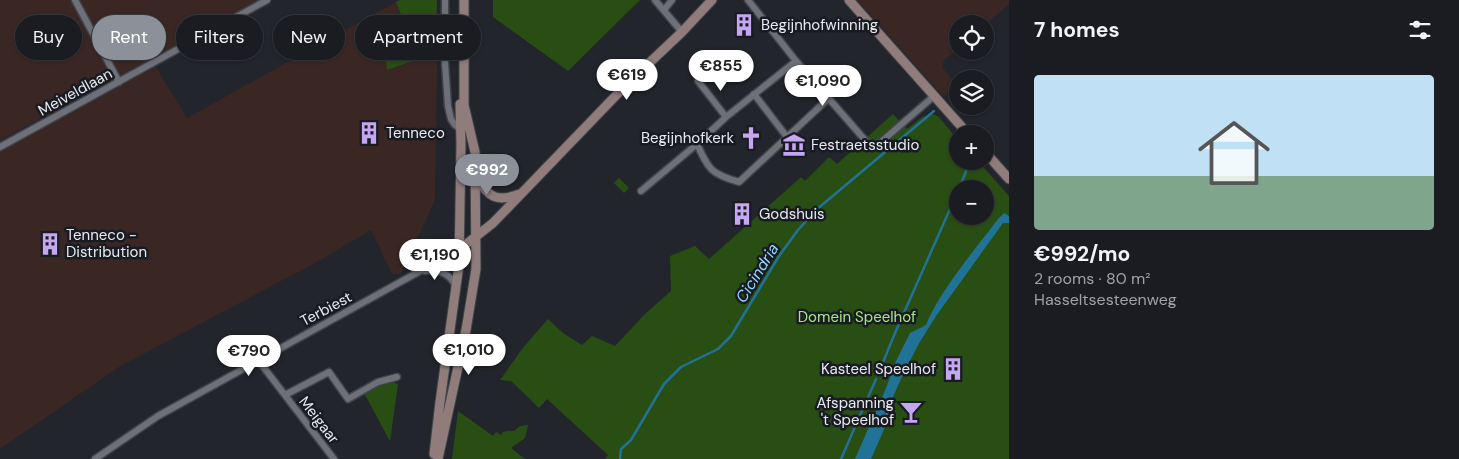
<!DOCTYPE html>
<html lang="en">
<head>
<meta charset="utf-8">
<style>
	body { margin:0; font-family:"DM Sans",sans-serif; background:#27292e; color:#f1f3f6; height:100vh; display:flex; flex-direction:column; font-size:19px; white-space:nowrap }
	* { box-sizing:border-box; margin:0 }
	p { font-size:16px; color:#9fa1a5 }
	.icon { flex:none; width:28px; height:28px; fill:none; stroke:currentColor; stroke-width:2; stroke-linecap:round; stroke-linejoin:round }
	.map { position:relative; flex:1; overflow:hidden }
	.sheet { display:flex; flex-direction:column; background:#1a1c21; width:450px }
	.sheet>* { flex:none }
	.hud { position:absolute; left:15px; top:15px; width:475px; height:45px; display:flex; gap:10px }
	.tools { position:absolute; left:949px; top:15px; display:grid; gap:10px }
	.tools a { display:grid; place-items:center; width:45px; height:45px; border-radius:50%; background:#1a1c21; box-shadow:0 1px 4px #0004,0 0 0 1px #383a3f; font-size:25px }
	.price { position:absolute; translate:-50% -42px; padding:0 11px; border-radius:18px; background:#fff; color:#222; font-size:16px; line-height:32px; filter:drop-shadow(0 1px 2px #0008) }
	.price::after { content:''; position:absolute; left:50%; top:30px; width:15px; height:11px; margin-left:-8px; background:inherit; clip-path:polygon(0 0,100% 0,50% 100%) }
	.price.on { background:#8c9099; color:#fff }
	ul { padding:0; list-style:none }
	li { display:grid; align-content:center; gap:10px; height:265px; padding:0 25px }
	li+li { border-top:1px solid #383a3f }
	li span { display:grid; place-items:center; height:155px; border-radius:5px; color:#555 }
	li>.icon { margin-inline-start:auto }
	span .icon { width:90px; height:90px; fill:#fffc; stroke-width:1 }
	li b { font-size:21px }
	h2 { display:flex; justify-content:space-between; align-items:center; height:60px; padding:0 25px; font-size:21px }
	.chip { padding:0 18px; border-radius:22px; background:#1a1c21; box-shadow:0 1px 4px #0004,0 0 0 1px #383a3f; font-size:18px; line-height:45px }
	.chip.on { background:#8c9099; color:#fff }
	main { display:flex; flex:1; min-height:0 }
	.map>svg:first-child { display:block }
	.industrial { fill:#3a2724 }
	.green { fill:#294e13; fill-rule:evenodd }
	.water { fill:#207297 }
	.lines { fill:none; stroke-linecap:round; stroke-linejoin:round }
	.stream { stroke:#207297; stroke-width:2.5 }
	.street-casing { stroke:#414349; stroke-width:9 }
	.secondary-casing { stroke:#414349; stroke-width:11 }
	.street { stroke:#6d7079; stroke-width:6 }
	.secondary { stroke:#8f7c7b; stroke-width:9 }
	.labels { text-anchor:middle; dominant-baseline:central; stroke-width:5; stroke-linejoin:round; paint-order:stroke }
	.poi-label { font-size:15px; fill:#e8eaef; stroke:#191b23; text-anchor:start }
	.street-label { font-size:15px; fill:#e8eaef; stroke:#191b23 }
	.park-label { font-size:15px; fill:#a3e782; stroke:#191b23 }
	.water-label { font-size:16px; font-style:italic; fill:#91d8ff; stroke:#191b23 }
</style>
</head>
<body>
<main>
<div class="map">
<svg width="1009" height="459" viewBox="0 0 1009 459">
	<rect width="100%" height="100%" fill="#22252c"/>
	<path class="industrial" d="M0 0H260L0 140Z
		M857 0H1009V4L985 25V24H958L957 50 942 62 944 64 942 67 957 85 944 97Z
		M396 2 402 17 387 70 436 53 437 66 435 200 401 274H392L371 230 315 263 119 367 0 449V151L156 67 187 118Z"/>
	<path class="green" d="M400 0H437L436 53 387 70 382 24 402 17 396 2Z
		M493 0H640L568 71 493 17Z
		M893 114 907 129 922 117 933 114 939 117 957 139 958 161H978L1009 196V459H605L608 455 547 399 539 408 511 381 500 380 522 349 548 319 563 333 582 345 592 336 615 346 645 314 671 291 670 256 695 246 709 259 801 177 805 181 829 157 837 164ZM958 189H985V216H958Z
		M619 178 629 188 624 193 614 183Z
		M393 382 398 384 390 441 365 395V392L378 385Z
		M458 411 493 436 496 432 501 435 503 432 507 431H514L520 426 528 425 525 438 511 448 525 459H452Z"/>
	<path class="water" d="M1004 213 1009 216V223H1003L936 316 918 345 901 379 893 397V407L890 416 871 459H855L886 388 896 361 910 333 926 325C940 290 975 250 998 219Z"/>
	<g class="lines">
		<path class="stream" d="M959 189 970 161
			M879 372 895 333 958 191
			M620 459 621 449 631 440 664 384 681 367 718 349 731 336 779 256 798 230 816 210 934 111
			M841 459 876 379"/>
		<defs>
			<path id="street" d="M75 0 119 82
				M445 0V63L448 106 451 119 455 125 460 129
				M655 0 682 32
				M748 0 796 61 865 140 871 145H875L882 141 934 96
				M664 10 672 0
				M796 61 726 117 697 144C709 170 711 174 739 182L829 98
				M698 81 726 117
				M754 94 787 137
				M0 147 267 0
				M641 191 697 144
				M425 271C438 268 450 274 456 286
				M258 360 334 459
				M285 395 329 372 348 399 378 382 397 377
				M95 459 158 416 460 249"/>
			<path id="secondary" d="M849 0 968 134
				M985 152 1009 179
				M476 176C488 197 496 203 520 194
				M460 249 493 223 628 83 682 32 712 0
				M434 454 440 402 459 265 461 144 460 104
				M438 459 466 330 476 269 475 152 464 105V0"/>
		</defs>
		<use href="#street" class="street-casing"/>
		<use href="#secondary" class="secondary-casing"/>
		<use href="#street" class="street"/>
		<use href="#secondary" class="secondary"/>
	</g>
	<defs>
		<symbol id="building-bare" viewBox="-9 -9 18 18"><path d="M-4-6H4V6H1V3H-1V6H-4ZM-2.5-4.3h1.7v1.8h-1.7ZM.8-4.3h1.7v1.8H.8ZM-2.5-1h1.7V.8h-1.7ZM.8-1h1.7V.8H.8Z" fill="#c5a7f1" stroke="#191b23" stroke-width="2.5" paint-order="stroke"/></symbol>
		<symbol id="church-bare" viewBox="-9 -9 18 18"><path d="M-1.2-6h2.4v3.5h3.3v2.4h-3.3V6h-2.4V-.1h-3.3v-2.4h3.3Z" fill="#c5a7f1" stroke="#191b23" stroke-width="2.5" paint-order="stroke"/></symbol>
		<symbol id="museum-bare" viewBox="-9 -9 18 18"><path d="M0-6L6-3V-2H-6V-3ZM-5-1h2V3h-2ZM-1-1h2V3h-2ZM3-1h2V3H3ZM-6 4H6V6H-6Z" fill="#c5a7f1" stroke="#191b23" stroke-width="2.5" paint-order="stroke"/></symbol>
		<symbol id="bar-bare" viewBox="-9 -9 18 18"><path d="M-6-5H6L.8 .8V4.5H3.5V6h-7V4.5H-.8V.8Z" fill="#c5a7f1" stroke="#191b23" stroke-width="2.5" paint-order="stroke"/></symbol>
	</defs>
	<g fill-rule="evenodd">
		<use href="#building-bare" x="728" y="9" width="32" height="32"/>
		<use href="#building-bare" x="353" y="117" width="32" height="32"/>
		<use href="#church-bare" x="735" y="122" width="32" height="32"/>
		<use href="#museum-bare" x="778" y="129" width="32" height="32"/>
		<use href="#building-bare" x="726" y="198" width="32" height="32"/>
		<use href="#building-bare" x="34" y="228" width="32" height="32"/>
		<use href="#building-bare" x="937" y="353" width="32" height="32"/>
		<use href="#bar-bare" x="895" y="396" width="32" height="32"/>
	</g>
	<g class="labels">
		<g class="poi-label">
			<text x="761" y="25">Begijnhofwinning</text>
			<text x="386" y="133">Tenneco</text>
			<text x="734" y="138" text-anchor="end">Begijnhofkerk</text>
			<text x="811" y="145">Festraetsstudio</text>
			<text x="759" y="214">Godshuis</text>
			<text x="66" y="235">Tenneco -<tspan x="66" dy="17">Distribution</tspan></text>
			<text x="936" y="369" text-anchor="end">Kasteel Speelhof</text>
			<text x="894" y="403" text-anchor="end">Afspanning<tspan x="894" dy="17">'t Speelhof</tspan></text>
		</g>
		<g class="street-label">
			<text transform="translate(75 92) rotate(-29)">Meiveldlaan</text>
			<text transform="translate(326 309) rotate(-28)">Terbiest</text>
			<text transform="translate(319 420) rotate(52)">Meigaar</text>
		</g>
		<g class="park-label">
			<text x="857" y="317">Domein Speelhof</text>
		</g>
		<g class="water-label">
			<text transform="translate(757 273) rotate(-58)">Cicindria</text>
		</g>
	</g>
</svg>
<div class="tools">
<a><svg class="icon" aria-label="locate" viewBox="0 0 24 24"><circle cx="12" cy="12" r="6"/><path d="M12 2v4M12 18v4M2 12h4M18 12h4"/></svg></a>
<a><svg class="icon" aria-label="layers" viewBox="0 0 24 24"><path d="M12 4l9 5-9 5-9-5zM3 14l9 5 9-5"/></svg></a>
<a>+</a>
<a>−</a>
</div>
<b class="price" style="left:721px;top:92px">€855</b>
<b class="price" style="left:627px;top:101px">€619</b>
<b class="price" style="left:823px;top:107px">€1,090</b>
<b class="price on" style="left:487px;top:196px">€992</b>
<b class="price" style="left:435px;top:281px">€1,190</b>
<b class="price" style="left:469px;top:376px">€1,010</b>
<b class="price" style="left:249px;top:377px">€790</b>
<div class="hud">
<a class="chip">Buy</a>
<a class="chip on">Rent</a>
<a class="chip">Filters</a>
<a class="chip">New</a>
<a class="chip">Apartment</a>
</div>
</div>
<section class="sheet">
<h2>7 homes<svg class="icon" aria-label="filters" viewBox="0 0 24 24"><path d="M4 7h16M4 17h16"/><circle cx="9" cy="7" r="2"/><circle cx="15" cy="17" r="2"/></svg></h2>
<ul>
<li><span style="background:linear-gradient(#bfe0f5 65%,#7fa58c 0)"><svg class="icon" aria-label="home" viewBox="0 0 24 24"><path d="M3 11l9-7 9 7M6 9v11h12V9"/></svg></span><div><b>€992/mo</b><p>2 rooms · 80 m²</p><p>Hasseltsesteenweg</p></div></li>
</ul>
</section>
</main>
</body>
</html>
